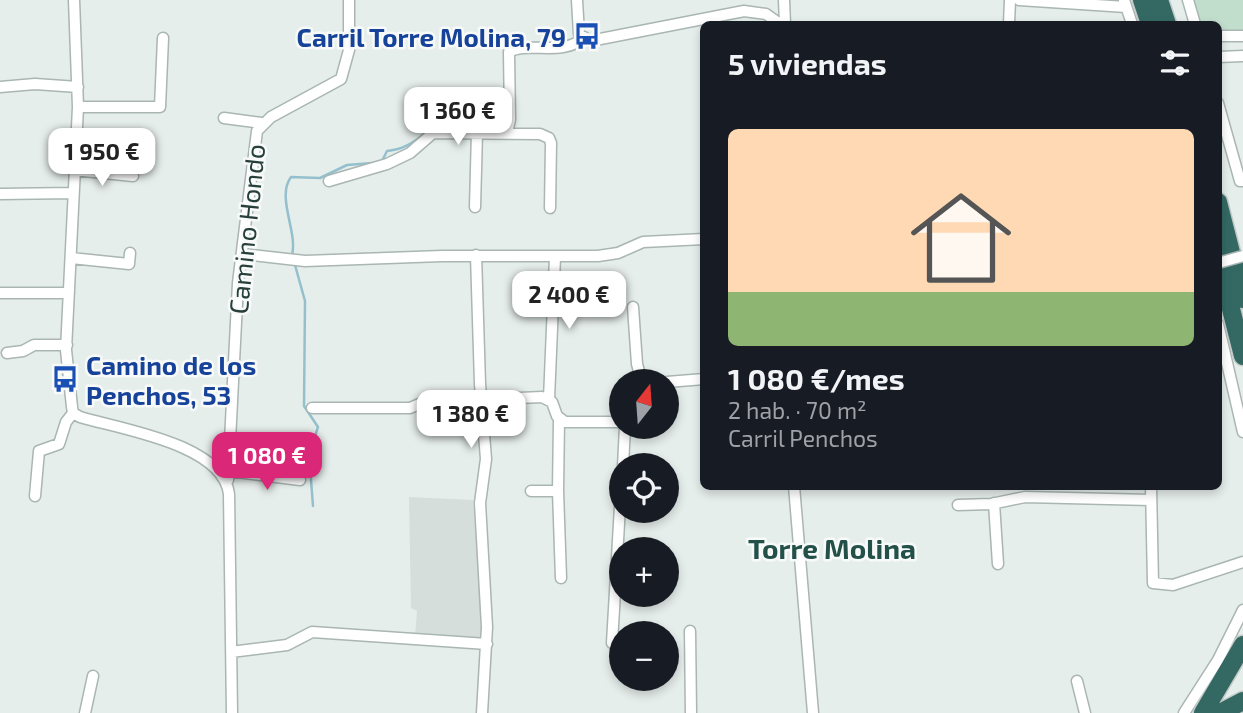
<!DOCTYPE html>
<html lang="es">
<head>
<meta charset="utf-8">
<style>
	body { margin:0; font-family:"Exo 2",sans-serif; background:#20242c; color:#f1f3f6; height:100vh; display:flex; flex-direction:column; font-size:26px; white-space:nowrap }
	* { box-sizing:border-box; margin:0 }
	p { font-size:23px; color:#9ea1a6 }
	.icon { flex:none; width:38px; height:38px; fill:none; stroke:currentColor; stroke-width:2; stroke-linecap:round; stroke-linejoin:round }
	.map { position:relative; flex:1; overflow:hidden }
	.panel { position:absolute; left:700px; top:21px; width:522px; height:469px; display:flex; flex-direction:column; background:#171b24; border-radius:10px; box-shadow:0 4px 10px #0003 }
	.panel>* { flex:none }
	.needle { width:46px; rotate:17deg }
	.tools { position:absolute; left:609px; top:369px; display:grid; gap:14px }
	.tools a { display:grid; place-items:center; width:70px; height:70px; border-radius:50%; background:#171b24; box-shadow:0 4px 10px #0003; font-size:35px }
	.price { position:absolute; translate:-50% -60px; padding:0 16px; border-radius:14px; background:#fff; color:#222; font-size:23px; line-height:46px; filter:drop-shadow(0 2px 4px #0008) }
	.price::after { content:''; position:absolute; left:50%; top:42px; width:21px; height:16px; margin-left:-10px; background:inherit; clip-path:polygon(0 0,100% 0,50% 100%) }
	.price.active { background:#db2777; color:#fff }
	ul { padding:0; list-style:none }
	li { display:grid; align-content:center; gap:14px; height:371px; padding:0 28px }
	li span { display:grid; place-items:center; height:217px; border-radius:10px; color:#555 }
	li>.icon { margin-inline-start:auto }
	span .icon { width:126px; height:126px; fill:#fffc; stroke-width:1 }
	li b { font-size:30px }
	h2 { display:flex; justify-content:space-between; align-items:center; height:84px; padding:0 28px; font-size:30px }
	.map>svg:first-child { display:block }
	.built { fill:#d5deda }
	.green { fill:#c1ddcb }
	.lines { fill:none; stroke-linecap:round; stroke-linejoin:round }
	.stream { stroke:#94c0ce; stroke-width:2.5 }
	.street-casing { stroke:#a9b6b3; stroke-width:13 }
	.highway-casing { stroke:#c2c9c8; stroke-width:21 }
	.street { stroke:#fff; stroke-width:10 }
	.highway { stroke:#346963; stroke-width:18 }
	.street-bridge-casing { stroke:#a9b6b3; stroke-width:13; stroke-linecap:butt }
	.street-bridge { stroke:#fff; stroke-width:10 }
	.labels { text-anchor:middle; dominant-baseline:central; stroke-width:5; stroke-linejoin:round; paint-order:stroke }
	.transit-label { font-size:26px; font-weight:bold; fill:#164399; stroke:#f7faf9; text-anchor:end }
	.street-label { font-size:26px; fill:#263f3b; stroke:#f7faf9 }
	.neighbourhood-label { font-size:28px; font-weight:bold; fill:#235049; stroke:#f7faf9 }
</style>
</head>
<body>
<div class="map">
<svg width="1243" height="713" viewBox="0 0 1243 713">
	<rect width="100%" height="100%" fill="#e6eeeb"/>
	<path class="built" d="M409 497 473 500 483 635 478 640 415 636 417 611 411 608Z"/>
	<path class="green" d="M1188 0H1243V36H1218V24H1195Z"/>
	<g class="lines">
		<path class="stream" d="M382 161 387 151C414 149 422 130 450 121L456 89
			M292 255C298 232 276 197 291 177L320 178 347 165 372 163
			M295 265 305 301 304 406 318 427 309 454 313 506"/>
		<defs>
			<path id="street" d="M74 0 78 107 66 350 72 407 73 413 80 417C120 429 223 444 229 494L232 713
				M577 0 579 34 590 41 744 11 766 14 780 24
				M784 0 785 24
				M1019 0 1126 7
				M1124 0 1132 24
				M1188 0 1195 24
				M1009 24 1010 0
				M1218 36H1243
				M1218 57 1243 56
				M0 87 35 84 78 87
				M1218 103 1240 181H1243
				M78 107H160L163 38
				M224 118 262 123
				M507 132 510 120 509 52C527 41 563 57 583 38
				M74 170 133 176
				M329 181 387 164 410 153 433 133 540 134 549 138 551 143 550 208
				M0 194 73 193
				M475 207 477 132
				M243 254 305 261 442 256H598L618 253 643 242 704 239
				M476 255 480 384 486 459 480 503 487 627 482 713
				M71 258 129 264 130 253
				M0 293H69
				M633 307 637 364 642 382
				M1218 324 1243 432
				M7 353 23 351 34 345H67
				M667 382 704 379
				M549 399 555 257
				M312 408H410L424 402 542 397 552 402 557 416 565 422H621
				M623 466 625 427
				M221 470 300 480
				M228 480 238 283 257 131 271 117 341 79 349 50V0
				M794 486 813 713
				M1151 486 1153 583 1173 585 1243 562
				M531 491H558L559 419
				M558 491 561 578
				M35 496 39 451 59 444 66 422 73 413
				M994 503 998 564
				M958 505 991 504 1025 497 1151 500
				M690 631 691 713
				M612 643 621 489
				M231 652 287 645 312 632 487 644
				M1077 681 1085 713
				M85 713 93 676
				M1184 713 1218 660 1243 610"/>
			<path id="highway" d="M1142 0 1150 24
				M1159 0 1167 24
				M1218 202 1243 299
				M1218 258 1243 356
				M1203 713 1243 645
				M1220 713 1243 701"/>
		</defs>
		<use href="#street" class="street-casing"/>
		<use href="#highway" class="highway-casing"/>
		<use href="#street" class="street"/>
		<use href="#highway" class="highway"/>
		<defs>
			<path id="street-bridge" d="M1218 263 1243 256"/>
		</defs>
		<use href="#street-bridge" class="street-bridge-casing"/>
		<use href="#street-bridge" class="street-bridge"/>
	</g>
	<defs>
		<symbol id="bus-bare" viewBox="-9 -9 18 18"><path d="M-5-6H5V4H4V6H2V4H-2V6H-4V4H-5ZM-3.5-4V0h7V-4ZM-3.5 1.2v1.5H-2V1.2ZM2 1.2v1.5H3.5V1.2Z" fill="#1a4fb4" stroke="#f7faf9" stroke-width="2.5" paint-order="stroke"/></symbol>
	</defs>
	<g fill-rule="evenodd">
		<use href="#bus-bare" x="568" y="17" width="38" height="38"/>
		<use href="#bus-bare" x="46" y="360" width="38" height="38"/>
	</g>
	<g class="labels">
		<g class="transit-label">
			<text x="566" y="36">Carril Torre Molina, 79</text>
			<text x="86" y="364" text-anchor="start">Camino de los<tspan x="86" dy="30">Penchos, 53</tspan></text>
		</g>
		<g class="street-label">
			<text transform="translate(246 229) rotate(-84)">Camino Hondo</text>
		</g>
		<g class="neighbourhood-label">
			<text x="832" y="548">Torre Molina</text>
		</g>
	</g>
</svg>
<div class="tools">
<a><svg class="needle" viewBox="-14 -14 28 28"><path d="M0-13l5 13h-10z" fill="#e53935"/><path d="M0 13l5-13h-10z" fill="#9ea1a6"/></svg></a>
<a><svg class="icon" aria-label="locate" viewBox="0 0 24 24"><circle cx="12" cy="12" r="6"/><path d="M12 2v4M12 18v4M2 12h4M18 12h4"/></svg></a>
<a>+</a>
<a>−</a>
</div>
<b class="price" style="left:458px;top:147px">1 360 €</b>
<b class="price" style="left:102px;top:188px">1 950 €</b>
<b class="price" style="left:569px;top:331px">2 400 €</b>
<b class="price" style="left:471px;top:450px">1 380 €</b>
<b class="price active" style="left:267px;top:492px">1 080 €</b>
<section class="panel">
<h2>5 viviendas<svg class="icon" aria-label="filters" viewBox="0 0 24 24"><path d="M4 7h16M4 17h16"/><circle cx="9" cy="7" r="2"/><circle cx="15" cy="17" r="2"/></svg></h2>
<ul>
<li><span style="background:linear-gradient(#ffd9b3 75%,#8fb573 0)"><svg class="icon" aria-label="home" viewBox="0 0 24 24"><path d="M3 11l9-7 9 7M6 9v11h12V9"/></svg></span><div><b>1 080 €/mes</b><p>2 hab. · 70 m²</p><p>Carril Penchos</p></div></li>
</ul>
</section>
</div>
</body>
</html>
